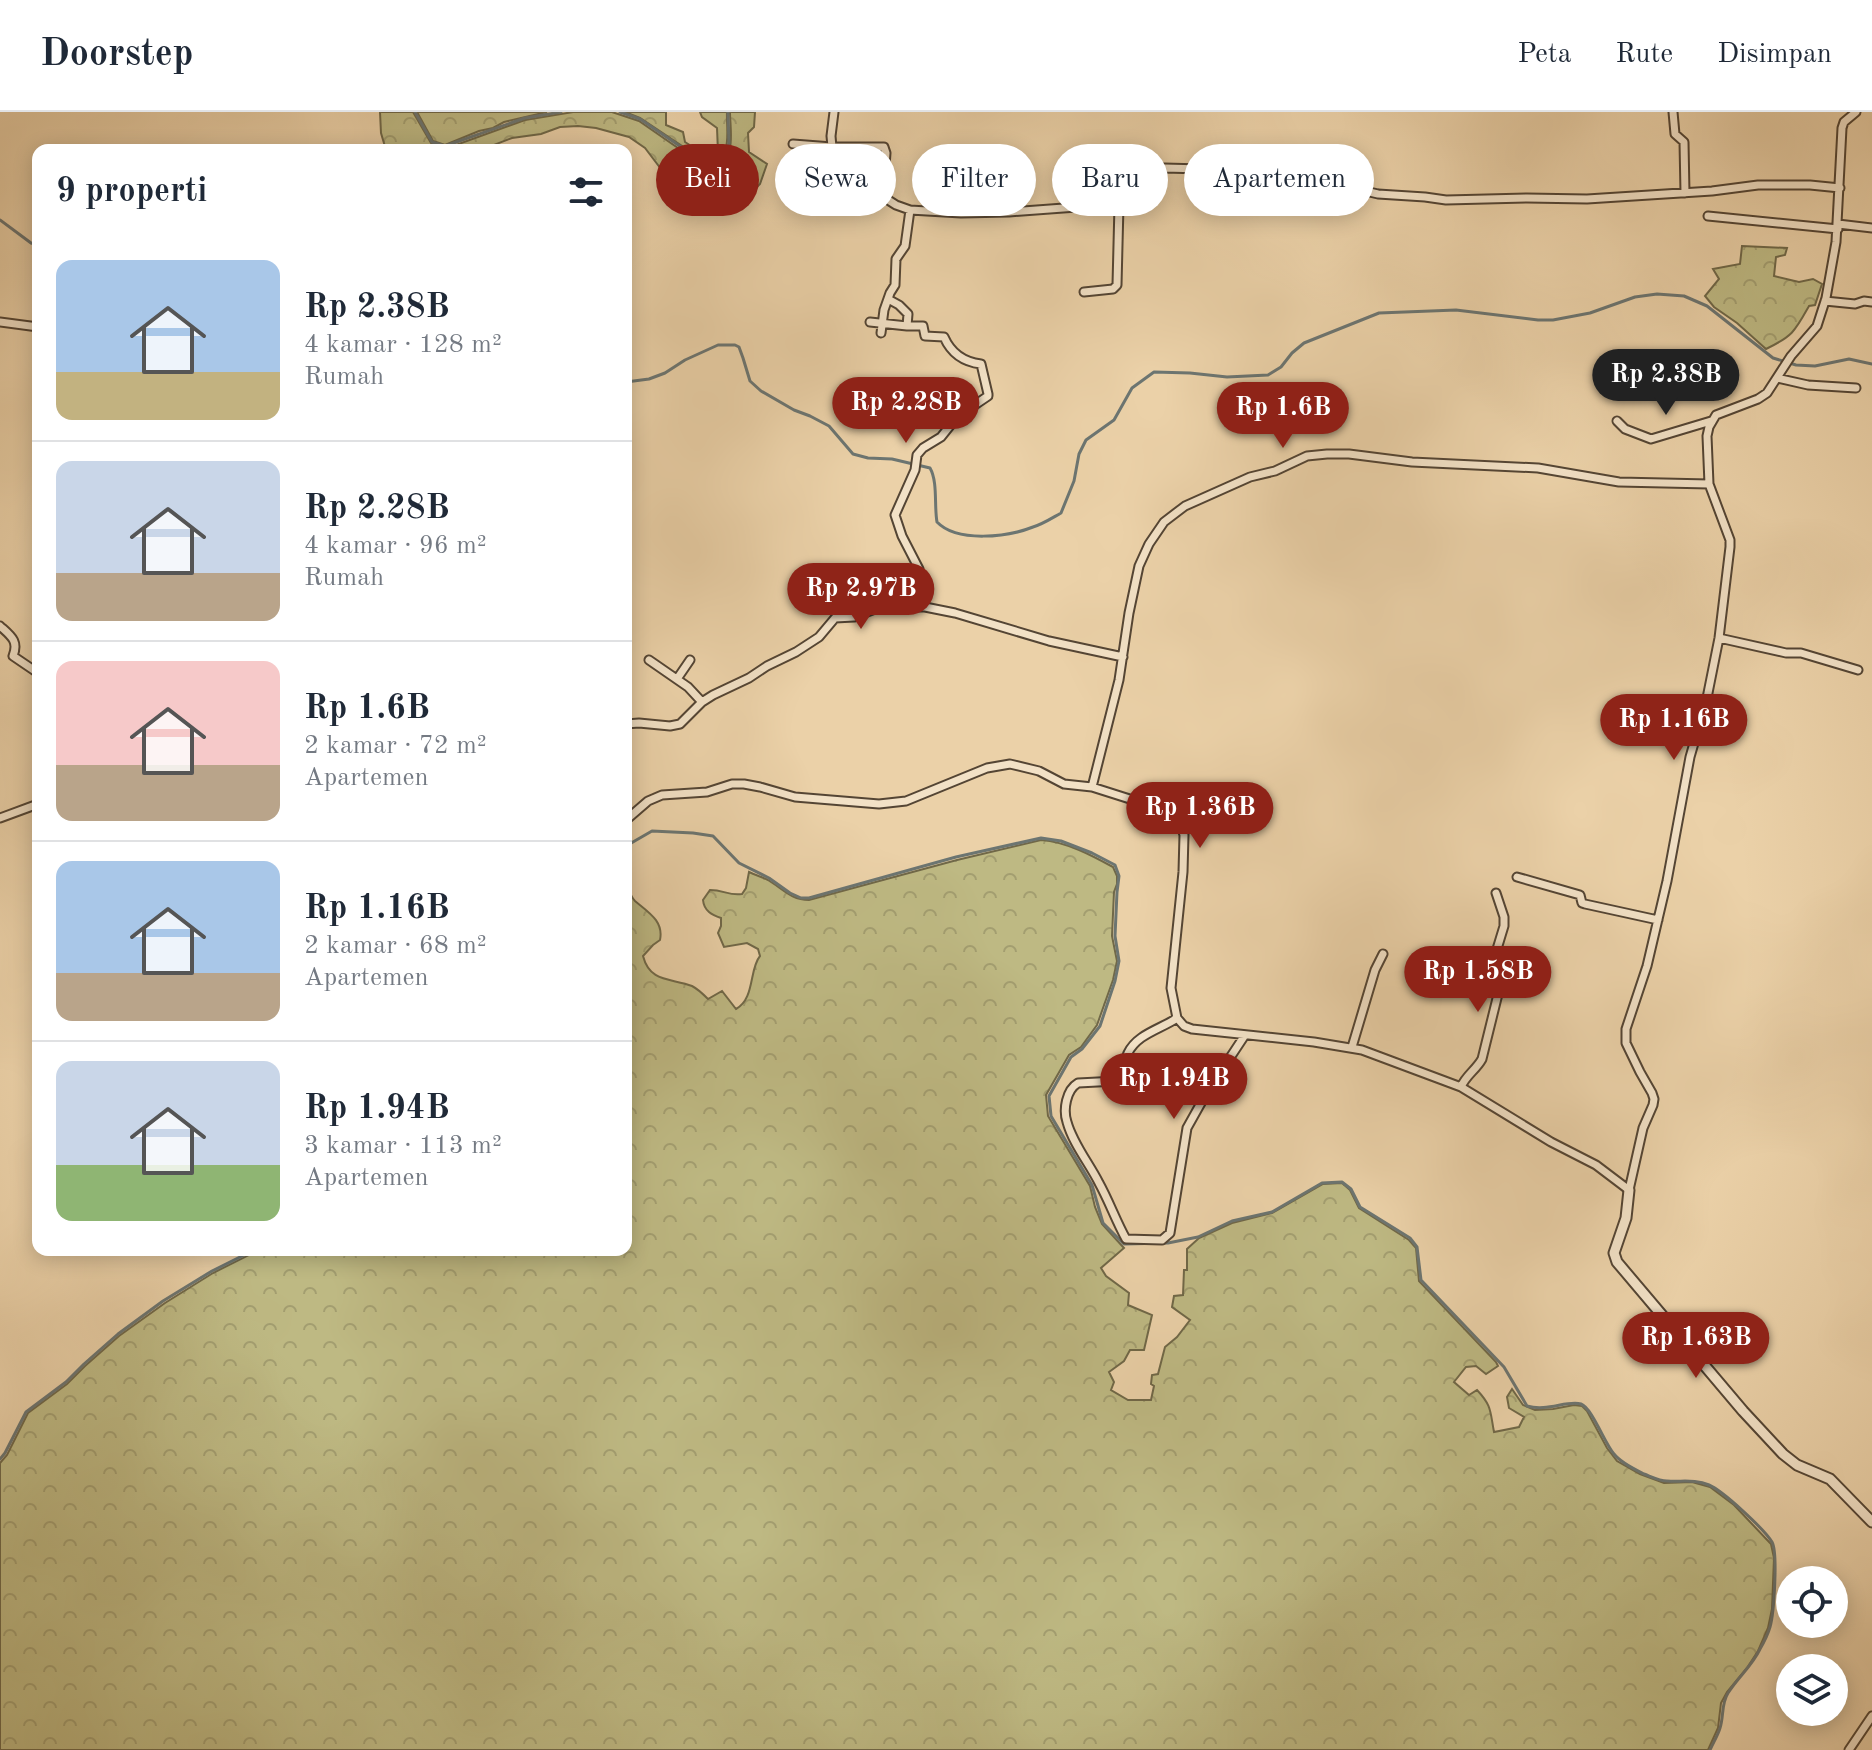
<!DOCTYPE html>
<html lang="id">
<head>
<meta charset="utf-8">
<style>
	body { margin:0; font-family:"Old Standard TT",serif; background:#f6f6f7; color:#1f2937; height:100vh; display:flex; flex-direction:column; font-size:30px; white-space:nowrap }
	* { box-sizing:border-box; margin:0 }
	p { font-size:26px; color:#747a83 }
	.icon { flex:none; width:44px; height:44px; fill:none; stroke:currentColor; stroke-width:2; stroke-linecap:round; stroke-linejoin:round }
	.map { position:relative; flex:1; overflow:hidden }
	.panel { position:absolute; left:32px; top:32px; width:600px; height:1112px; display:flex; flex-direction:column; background:#fff; border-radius:16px; box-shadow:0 4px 20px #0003 }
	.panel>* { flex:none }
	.hud { position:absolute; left:656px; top:32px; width:760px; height:72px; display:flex; gap:16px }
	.buttons { position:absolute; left:1776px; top:1454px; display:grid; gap:16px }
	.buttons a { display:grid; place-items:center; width:72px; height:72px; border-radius:50%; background:#fff; box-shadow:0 4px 20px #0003; font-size:40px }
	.price { position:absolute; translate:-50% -68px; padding:0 18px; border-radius:28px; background:#8f2418; color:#fff; font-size:26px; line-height:52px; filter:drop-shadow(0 2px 4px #0008) }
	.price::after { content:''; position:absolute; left:50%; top:48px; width:24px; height:18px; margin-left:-12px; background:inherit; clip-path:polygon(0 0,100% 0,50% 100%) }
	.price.on { background:#222; color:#fff }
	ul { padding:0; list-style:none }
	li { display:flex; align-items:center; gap:24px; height:200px; padding:0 24px }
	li+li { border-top:2px solid #e0e1e3 }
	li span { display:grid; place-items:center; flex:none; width:224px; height:160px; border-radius:16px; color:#555 }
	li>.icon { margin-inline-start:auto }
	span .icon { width:96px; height:96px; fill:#fffc; stroke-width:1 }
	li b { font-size:34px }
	h2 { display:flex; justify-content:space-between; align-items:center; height:96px; padding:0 24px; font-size:34px }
	.tag { padding:0 28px; border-radius:36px; background:#fff; box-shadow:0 4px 20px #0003; font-size:28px; line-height:72px }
	.tag.on { background:#8f2418; color:#fff }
	header { display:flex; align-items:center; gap:48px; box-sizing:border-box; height:112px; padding:0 40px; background:#fff; border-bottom:2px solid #e0e1e3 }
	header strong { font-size:38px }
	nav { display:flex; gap:44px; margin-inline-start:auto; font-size:28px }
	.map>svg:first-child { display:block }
	.forest { fill:url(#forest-crowns); stroke:#706848; stroke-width:2 }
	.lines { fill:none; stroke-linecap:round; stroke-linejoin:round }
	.stream { stroke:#6c7571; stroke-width:3 }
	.minor-casing { stroke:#544534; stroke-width:11 }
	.tertiary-casing { stroke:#544534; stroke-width:13 }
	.minor { stroke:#f2e1c6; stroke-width:7 }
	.tertiary { stroke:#f2e1c6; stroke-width:9 }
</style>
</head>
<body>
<header>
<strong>Doorstep</strong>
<nav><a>Peta</a><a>Rute</a><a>Disimpan</a></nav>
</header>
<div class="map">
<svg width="1872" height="1638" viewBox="0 0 1872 1638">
	<defs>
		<pattern id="forest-crowns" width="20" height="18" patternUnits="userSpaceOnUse" patternTransform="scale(2)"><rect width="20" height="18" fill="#beb983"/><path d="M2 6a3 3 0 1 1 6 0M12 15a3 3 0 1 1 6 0" fill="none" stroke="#a39e70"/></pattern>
	</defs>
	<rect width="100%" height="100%" fill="#ebd1a8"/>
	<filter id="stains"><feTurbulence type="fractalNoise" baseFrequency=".0025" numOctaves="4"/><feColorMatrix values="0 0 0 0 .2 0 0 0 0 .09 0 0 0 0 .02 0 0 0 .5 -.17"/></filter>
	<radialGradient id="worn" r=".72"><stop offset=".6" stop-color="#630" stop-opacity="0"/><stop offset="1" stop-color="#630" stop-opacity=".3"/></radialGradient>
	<path class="forest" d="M380 0H413L431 31 445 37 525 8 573 0H612L639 9 688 43C694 50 701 53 710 53 738 52 730 19 730 0H755L754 15 748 21 749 40 767 52 760 72 752 80 745 82 730 79H714L699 68 683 67 664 61 645 36 629 25 596 16 578 14 560 15 541 22 512 26 481 38H386L381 21Z
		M417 0H547L504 10 493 16 479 19 445 33 433 29Z
		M625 0H666V13L683 20 685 30 696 37 718 40 717 16 702 5 700 0H727C726 17 734 50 708 49 700 49 696 46 691 40L640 6Z
		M1742 134 1787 136 1785 143 1776 145 1774 164 1799 170 1813 167 1822 172 1815 193 1809 194C1795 219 1793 224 1766 237L1737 211 1714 195 1705 184 1719 167 1713 157 1740 152Z
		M1041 728C1067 730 1091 743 1113 755L1117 764V772L1114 780 1112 824 1117 849 1113 868 1097 913 1081 935 1069 943 1046 983 1048 1004 1090 1074 1095 1095 1102 1112 1124 1136 1101 1156 1106 1164 1129 1181 1128 1193 1152 1203 1144 1238H1130L1124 1249 1109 1260 1114 1270 1111 1278 1128 1288H1151L1154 1274 1151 1272 1152 1263 1158 1262 1165 1235 1177 1225 1190 1208 1172 1195 1174 1184 1183 1183 1184 1158H1187V1137L1199 1126 1232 1111 1272 1101 1323 1072 1342 1071 1350 1078 1359 1096 1409 1128 1416 1136 1419 1169 1496 1250 1498 1254 1486 1262 1476 1254 1466 1255 1454 1270 1469 1283 1477 1278C1492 1294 1490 1299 1494 1320L1519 1315 1524 1305 1509 1296 1507 1285 1512 1277 1523 1293 1535 1298 1553 1297 1574 1293 1582 1294 1587 1299 1607 1336 1617 1349 1640 1362 1664 1371 1692 1370 1710 1375 1734 1393 1771 1432 1774 1446 1772 1497 1768 1516 1758 1539 1747 1556 1727 1580 1721 1591 1718 1616 1708 1638H0V1351L7 1343 28 1301 67 1272 85 1254 119 1224 165 1191 213 1161 259 1138H626V770C629 777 630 784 635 789 648 800 664 809 660 828L653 833 643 844C650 871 671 866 692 874 698 877 703 882 708 887L722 879 736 897C755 887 749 857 760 844L758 837 747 831 724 835 718 821 721 814V806C712 803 704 799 703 788L710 778C724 778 729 784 742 782L746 776 749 760C755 763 762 765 768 768 783 777 791 788 809 788L957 748Z"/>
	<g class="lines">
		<path class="stream" d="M415 0 432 30 445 34 525 6 561 0
			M620 0 640 7 690 41C699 52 711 53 724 46L729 31 728 0
			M0 108 31 131 38 133
			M626 270 649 267 665 261 685 248 718 233H735L739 235 743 246 750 269 761 279 794 298 810 304 829 314 853 342 868 346 892 347 930 356C938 370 934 394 937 410 957 431 1008 425 1033 415 1043 412 1052 406 1061 401L1074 369 1079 342 1086 328 1114 308 1132 276 1154 260 1190 261 1227 265 1268 263 1281 255 1292 241 1304 231 1379 201 1456 198 1538 208H1553L1590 201 1635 185 1657 182 1684 184 1707 194 1773 246 1796 253 1815 254 1849 247 1872 252
			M626 734 652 719 693 721 713 724 739 751 769 766 790 781 801 786H809L956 745 1041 726 1061 729 1092 741 1115 753 1119 764 1117 780 1115 824 1119 849 1115 869 1100 914 1082 937 1071 945 1049 984 1051 1004 1092 1073 1103 1111 1124 1132 1168 1131 1198 1125 1232 1109 1272 1100 1322 1071 1342 1070 1351 1077 1360 1095 1410 1126 1417 1135 1421 1168 1504 1255 1527 1294C1547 1300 1567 1288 1581 1292 1592 1296 1605 1332 1614 1342 1621 1351 1634 1357 1644 1362 1652 1365 1660 1369 1667 1369 1682 1370 1695 1367 1709 1373 1723 1379 1764 1417 1772 1430 1778 1441 1774 1501 1770 1515 1768 1522 1764 1530 1760 1537 1752 1554 1738 1565 1728 1581 1721 1592 1724 1604 1720 1616 1718 1623 1713 1631 1710 1638
			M0 1347 5 1341 26 1300 66 1270 84 1252 118 1222 163 1189 212 1159 254 1138"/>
		<defs>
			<path id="minor" d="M834 0 831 24 832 35H884L886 41 883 79 885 86 896 93 910 98 961 101 1009 100 1145 90C1157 85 1152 71 1155 61L1164 56 1279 59 1378 82 1425 85 1446 88 1527 86 1587 87 1712 79 1758 73H1810L1840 76
				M1673 0 1675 22 1684 30 1685 81
				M793 32 832 35
				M1708 104 1838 117
				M1838 112 1872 116
				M1084 180 1113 177 1117 173 1119 93
				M1825 189 1855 192 1864 189 1872 190
				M0 210 38 215
				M870 210 907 214 908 202 899 193 888 187
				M907 214H923L925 224 944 225C951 241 964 250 981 252L988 282V284L957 305 941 325 923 336 917 343 915 358 895 403 902 424 919 457 920 463 915 475 914 494
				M881 221 884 198 890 181 895 173 896 147 905 134 910 98
				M1777 266 1808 273 1856 276
				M1617 309 1625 317 1651 327 1711 309
				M0 514C11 524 19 529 13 544L38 561
				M1719 526 1786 541H1801L1858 558
				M649 548 688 575 702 590
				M677 567 690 548
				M626 612 639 611 670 614 680 612 702 590 713 583 749 566 767 554 796 540 819 525 835 506 854 505 880 495H925L955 501 1049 529 1123 545
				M1092 675 1119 568 1129 501 1139 454 1149 432 1164 410 1185 394 1250 365 1275 359 1307 344 1327 342H1349L1412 350 1538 356 1619 370 1709 372
				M0 706 38 692
				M626 708 648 689 662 683 707 680 732 672H744L760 675 795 685 879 692 906 689 987 656 1010 652 1039 659 1064 672 1092 675 1155 695 1174 703 1179 708 1184 723 1183 760 1171 876 1177 906 1184 914 1192 917 1314 930 1362 938 1461 975 1551 1030 1596 1053 1629 1078 1643 1016 1653 993 1654 987 1652 981 1640 960 1626 931V917L1647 854 1667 769 1690 645 1707 586 1719 526 1730 435V428L1709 372 1707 324 1709 315 1716 303 1758 287 1767 281 1791 244 1817 214 1826 186 1836 130 1842 16 1844 10 1856 0
				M1517 765 1580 783 1582 791 1585 792 1658 808
				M1177 906C1161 917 1137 922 1128 941 1125 949 1122 958 1120 966L1117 969 1078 971C1066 978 1063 998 1067 1010 1073 1032 1089 1051 1099 1071 1109 1089 1116 1109 1126 1127L1162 1128 1170 1121 1187 1016 1206 982 1245 923
				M1352 935 1375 858 1383 842
				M1461 975C1466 963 1476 958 1482 947L1501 870 1497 837 1504 814V805L1496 781
				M1849 1638 1872 1604"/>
			<path id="tertiary" d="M1629 1078 1626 1106 1614 1141 1617 1150 1743 1299 1783 1342 1797 1353 1830 1367 1872 1410"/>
		</defs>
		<use href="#minor" class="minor-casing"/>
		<use href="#tertiary" class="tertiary-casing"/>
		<use href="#minor" class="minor"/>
		<use href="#tertiary" class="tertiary"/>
	</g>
	<rect width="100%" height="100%" filter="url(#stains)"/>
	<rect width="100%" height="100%" fill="url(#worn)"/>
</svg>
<div class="buttons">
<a><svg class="icon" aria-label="locate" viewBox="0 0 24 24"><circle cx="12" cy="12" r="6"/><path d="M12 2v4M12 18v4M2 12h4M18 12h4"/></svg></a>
<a><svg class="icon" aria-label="layers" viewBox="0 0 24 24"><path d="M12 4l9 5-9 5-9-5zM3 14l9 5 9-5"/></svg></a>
</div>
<b class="price on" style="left:1666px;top:305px">Rp 2.38B</b>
<b class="price" style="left:906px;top:333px">Rp 2.28B</b>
<b class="price" style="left:1283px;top:338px">Rp 1.6B</b>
<b class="price" style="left:861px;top:519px">Rp 2.97B</b>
<b class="price" style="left:1674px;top:650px">Rp 1.16B</b>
<b class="price" style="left:1200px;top:738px">Rp 1.36B</b>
<b class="price" style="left:1478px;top:902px">Rp 1.58B</b>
<b class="price" style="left:1174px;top:1009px">Rp 1.94B</b>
<b class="price" style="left:1696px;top:1268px">Rp 1.63B</b>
<div class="hud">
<a class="tag on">Beli</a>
<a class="tag">Sewa</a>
<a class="tag">Filter</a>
<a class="tag">Baru</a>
<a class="tag">Apartemen</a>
</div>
<section class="panel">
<h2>9 properti<svg class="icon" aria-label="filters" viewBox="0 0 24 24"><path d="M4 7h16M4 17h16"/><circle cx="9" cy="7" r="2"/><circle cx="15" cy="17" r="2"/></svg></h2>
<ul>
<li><span style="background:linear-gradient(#a9c7e8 70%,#c2b280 0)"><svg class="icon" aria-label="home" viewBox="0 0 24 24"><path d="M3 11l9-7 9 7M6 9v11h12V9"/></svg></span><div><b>Rp 2.38B</b><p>4 kamar · 128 m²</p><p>Rumah</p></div></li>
<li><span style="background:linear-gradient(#c9d6e8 70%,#b9a48a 0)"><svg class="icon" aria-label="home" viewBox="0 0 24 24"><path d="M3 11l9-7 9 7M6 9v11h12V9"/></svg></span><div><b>Rp 2.28B</b><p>4 kamar · 96 m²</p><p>Rumah</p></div></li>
<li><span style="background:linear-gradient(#f6c9c9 65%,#b9a48a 0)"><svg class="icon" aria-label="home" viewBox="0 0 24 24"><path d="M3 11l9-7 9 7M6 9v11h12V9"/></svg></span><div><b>Rp 1.6B</b><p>2 kamar · 72 m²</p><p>Apartemen</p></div></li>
<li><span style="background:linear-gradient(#a9c7e8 70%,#b9a48a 0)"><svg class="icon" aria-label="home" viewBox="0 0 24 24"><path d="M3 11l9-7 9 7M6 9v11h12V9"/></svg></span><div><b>Rp 1.16B</b><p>2 kamar · 68 m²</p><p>Apartemen</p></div></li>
<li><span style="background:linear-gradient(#c9d6e8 65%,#8fb573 0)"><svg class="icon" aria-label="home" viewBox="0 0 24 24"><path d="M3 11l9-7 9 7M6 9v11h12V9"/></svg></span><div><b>Rp 1.94B</b><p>3 kamar · 113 m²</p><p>Apartemen</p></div></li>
</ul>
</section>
</div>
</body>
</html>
